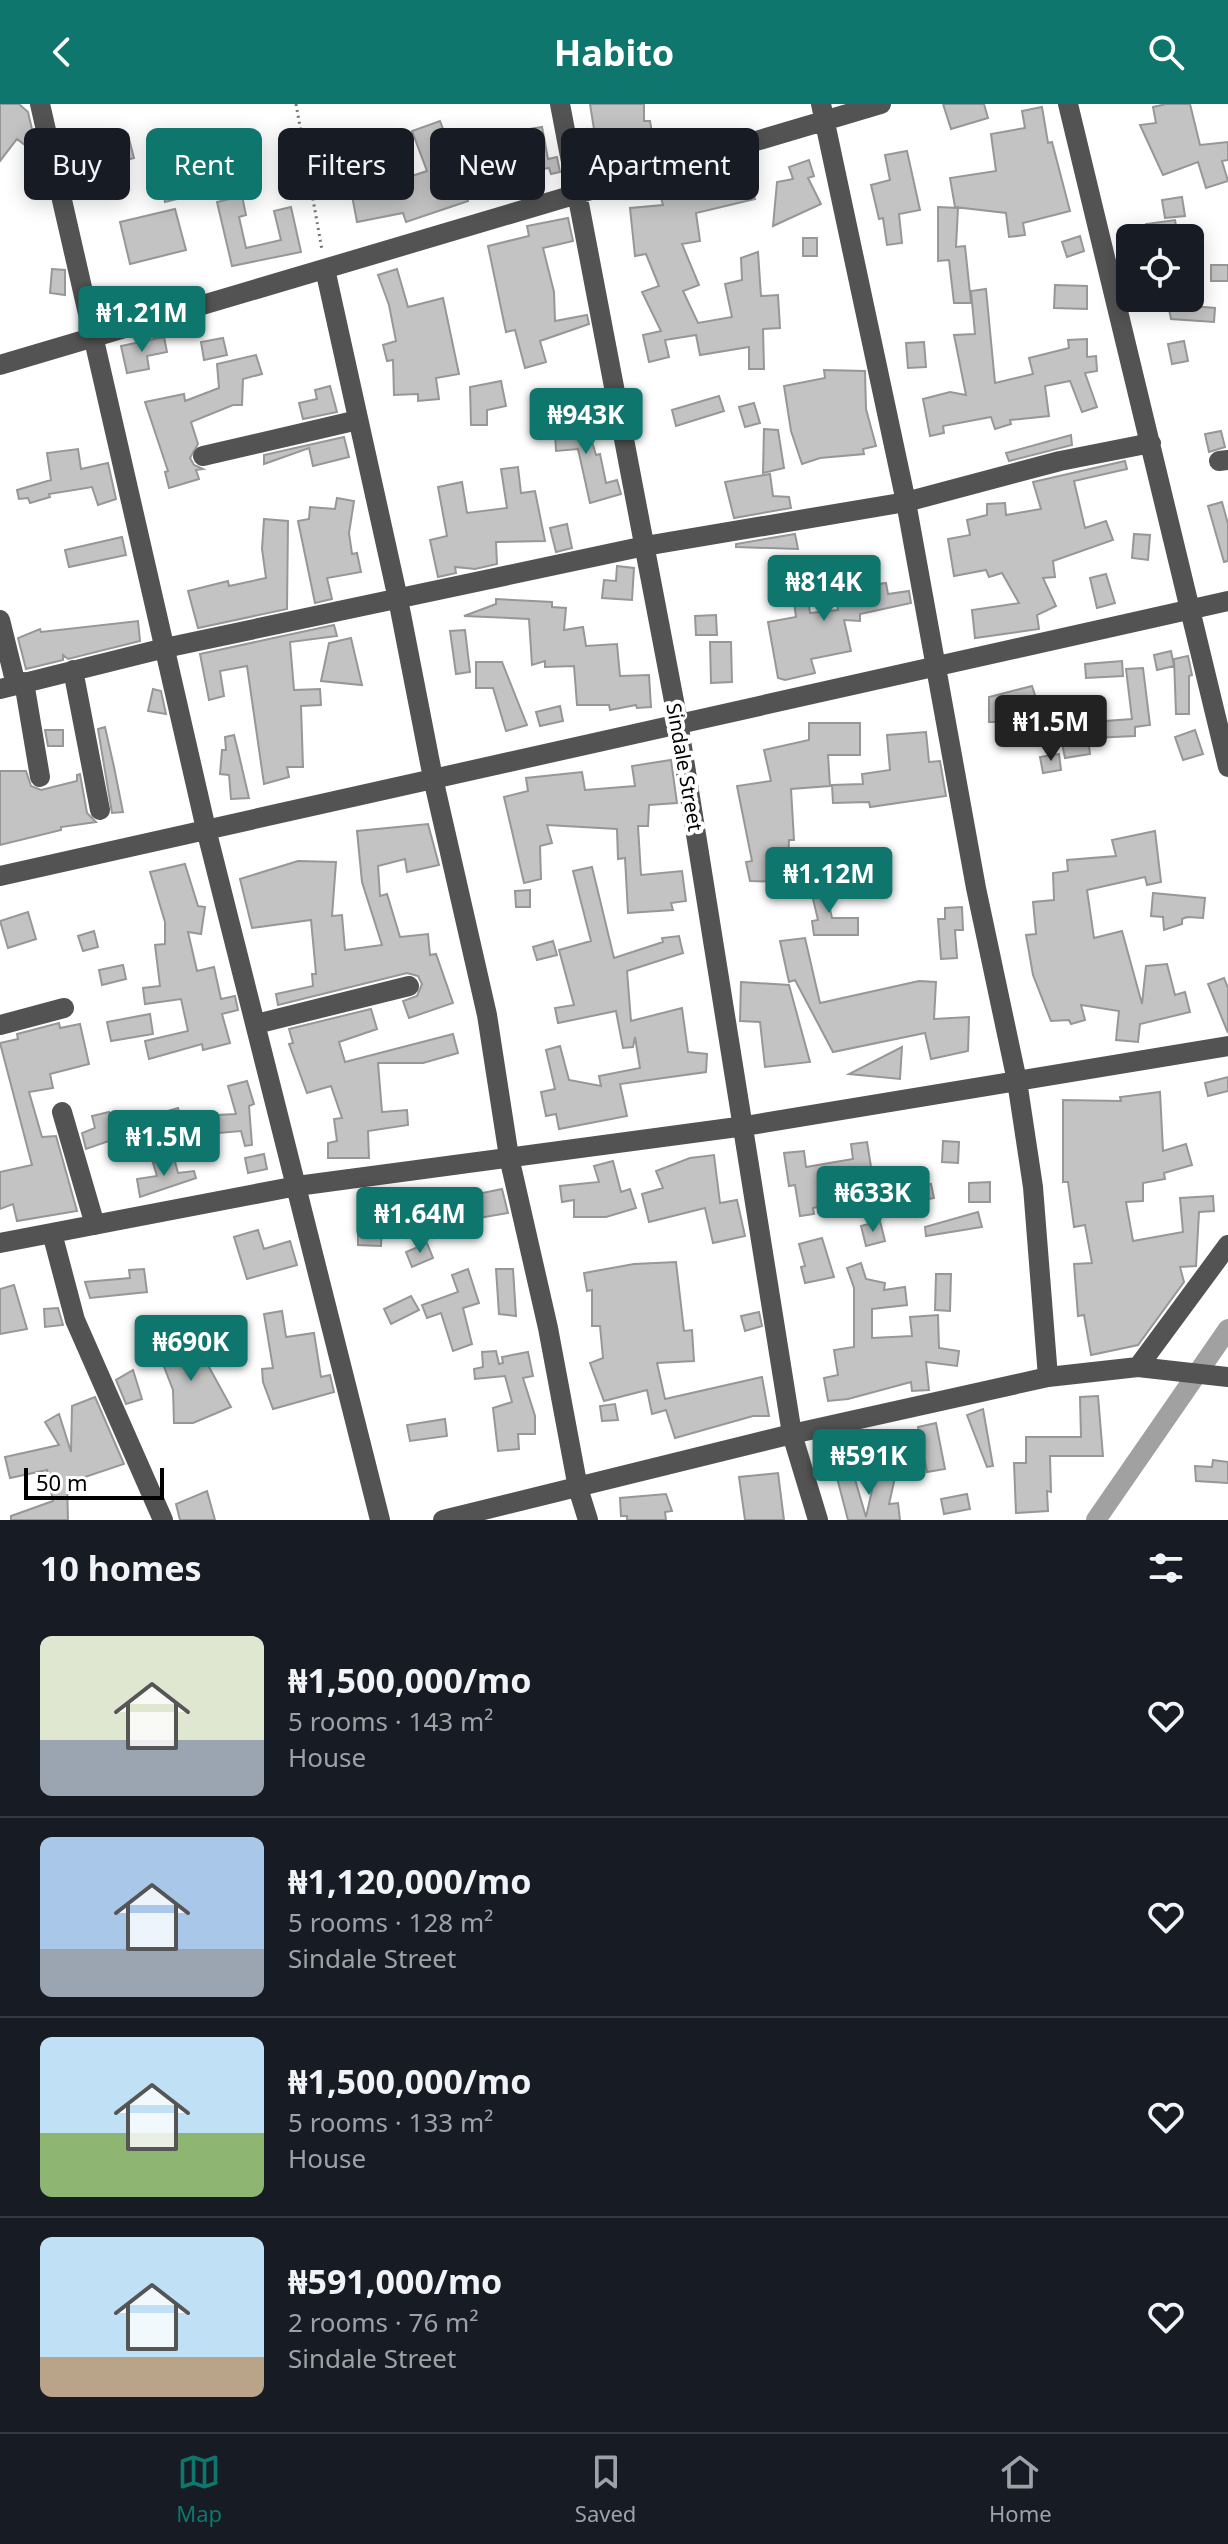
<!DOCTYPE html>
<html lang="en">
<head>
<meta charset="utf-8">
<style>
	body { margin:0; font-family:"Noto Sans",sans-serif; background:#242831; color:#f1f3f6; height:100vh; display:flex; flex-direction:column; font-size:30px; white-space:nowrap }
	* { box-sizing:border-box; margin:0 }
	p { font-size:26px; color:#9ea1a6 }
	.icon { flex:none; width:44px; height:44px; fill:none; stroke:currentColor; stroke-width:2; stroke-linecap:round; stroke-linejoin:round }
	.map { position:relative; height:1416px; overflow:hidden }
	.sheet { display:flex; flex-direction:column; background:#171b24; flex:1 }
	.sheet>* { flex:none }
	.top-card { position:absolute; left:24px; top:24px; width:800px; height:72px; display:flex; gap:16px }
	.controls { position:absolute; left:1116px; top:120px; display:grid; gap:16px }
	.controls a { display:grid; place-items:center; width:88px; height:88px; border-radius:12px; background:#171b24; box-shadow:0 4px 20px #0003; font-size:40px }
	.scale { position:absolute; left:24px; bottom:20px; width:140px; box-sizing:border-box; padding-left:8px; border:4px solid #000; border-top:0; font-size:22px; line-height:28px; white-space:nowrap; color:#000; -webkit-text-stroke:6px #fff; paint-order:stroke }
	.price { position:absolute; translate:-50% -68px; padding:0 18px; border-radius:8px; background:#0f766e; color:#fff; font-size:26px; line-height:52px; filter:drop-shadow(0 2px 4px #0008) }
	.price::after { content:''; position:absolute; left:50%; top:48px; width:24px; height:18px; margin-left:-12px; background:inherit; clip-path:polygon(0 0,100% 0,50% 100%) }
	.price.on { background:#222; color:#fff }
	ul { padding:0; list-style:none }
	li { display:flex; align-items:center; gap:24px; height:200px; padding:0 40px }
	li+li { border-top:2px solid #363941 }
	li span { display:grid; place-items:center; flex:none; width:224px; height:160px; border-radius:12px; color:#555 }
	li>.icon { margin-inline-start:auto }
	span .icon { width:96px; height:96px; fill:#fffc; stroke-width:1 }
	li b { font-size:34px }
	h2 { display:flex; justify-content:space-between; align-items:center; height:96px; padding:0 40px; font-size:34px }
	.tag { padding:0 28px; border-radius:12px; background:#171b24; box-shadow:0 4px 20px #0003; font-size:28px; line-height:72px }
	.tag.on { background:#0f766e; color:#fff }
	header { display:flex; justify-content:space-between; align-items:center; height:104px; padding:0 40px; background:#0f766e; color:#fff; font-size:36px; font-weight:700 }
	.dock { display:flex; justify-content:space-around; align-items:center; height:112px; border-top:2px solid #363941; background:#171b24; font-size:22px; color:#9ea1a6 }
	.dock a { display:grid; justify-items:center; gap:4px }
	.dock .on { color:#0f766e }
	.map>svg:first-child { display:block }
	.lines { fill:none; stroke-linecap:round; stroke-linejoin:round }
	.canal { stroke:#a1a1a1; stroke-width:20 }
	.building { fill:#c3c3c3; stroke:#979797; stroke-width:2 }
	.path { stroke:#757575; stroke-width:3; stroke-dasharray:2 4; stroke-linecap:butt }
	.minor { stroke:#535353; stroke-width:20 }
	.labels { text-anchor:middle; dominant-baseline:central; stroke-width:8; stroke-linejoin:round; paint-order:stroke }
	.street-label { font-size:20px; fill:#000; stroke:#fff }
</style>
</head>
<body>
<header><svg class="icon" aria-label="back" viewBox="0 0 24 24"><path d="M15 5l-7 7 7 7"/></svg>Habito<svg class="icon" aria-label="search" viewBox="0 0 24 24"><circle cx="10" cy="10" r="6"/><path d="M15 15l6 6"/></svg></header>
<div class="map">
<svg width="1228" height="1416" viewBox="0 0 1228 1416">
	<rect width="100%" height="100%" fill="#fff"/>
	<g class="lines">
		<path class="canal" d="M1096 1416 1228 1225"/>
	</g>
	<path class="building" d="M0 0H19L28 8 35 38 30 45 17 35 0 57Z
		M590 0H644V17H650L653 35 626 39 632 55 610 63 602 43 597 44Z
		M943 0H984L988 14 951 25Z
		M1166 0H1190L1200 41 1228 38V56L1222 57 1228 77 1206 84 1198 58 1163 71 1140 21 1156 19 1153 3Z
		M1042 3 1048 39 1052 38 1070 107 1023 119 1025 131 1009 133 1006 109 955 103 950 74 996 67 991 30 1025 24 1022 7Z
		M440 17 456 58 503 43 501 30 542 23 548 55 557 53 560 68 551 70 549 64 513 69 465 84 468 97 406 118 403 109 357 118 347 65 377 60 381 82 427 67 412 27Z
		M128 31 134 54 119 58 113 36Z
		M907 47 920 106 899 110 902 139 887 141 883 114 879 115 871 81 890 76 885 51Z
		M809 56 814 72 808 74 821 100 773 122 777 78 793 75 789 63Z
		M747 66 755 95 696 109 700 137 682 140 699 181 683 187 698 219 732 213 725 180 742 176 741 154 758 148 761 192 778 191 780 224 763 225 764 265H749V243L700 251 696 231 665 236 669 253 649 258 643 231 661 227 642 188 659 182 646 150 635 152 630 104 663 101 659 86 684 79 685 82 728 76 727 72Z
		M96 69 100 86 84 90 80 73Z
		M189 77 193 91 165 98 162 83Z
		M242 92 246 111 239 113 246 144 281 136 274 107 291 103 301 148 232 162 217 98Z
		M1182 93 1185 112 1165 114 1162 96Z
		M938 103 958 104 956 143 965 142 971 199H954L949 156 938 157Z
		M175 105 186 146 130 160 120 118Z
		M568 114 573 137 543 144 554 188 555 217 587 211 589 220 540 237 546 258 525 264 515 226 506 228 488 142 529 132 527 122Z
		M1175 116 1178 134H1148L1146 120Z
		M1080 132 1084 147 1067 153 1062 138Z
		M803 134H817V152H803Z
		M1211 161H1228V177H1211Z
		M52 165 65 166V191L50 189Z
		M397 165 408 203 443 194 459 270 436 274 439 295 418 297V290L394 291 393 256 387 257 383 241 396 237 389 201 378 171Z
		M1055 181 1087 182V205L1054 204Z
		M986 185 995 279 1033 270 1029 254 1069 244 1068 236 1087 235V253L1096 252 1097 267 1085 269 1097 303 1082 308 1070 277 1045 282 1049 312 1010 316 1011 320 995 325 991 313 943 322 944 329 930 332 923 295 950 288 966 291 954 231 975 230 971 187Z
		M1168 200 1215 204 1214 218 1171 215Z
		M164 233 167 248 147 252 149 265 127 269 121 242Z
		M223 234 227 251 204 256 201 238Z
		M1184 237 1188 257 1172 260 1168 240Z
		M924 238 926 263 908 264 906 239Z
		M256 251 262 270 243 275 242 301H233L191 318 198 340 190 354 194 361 203 365 196 366 199 375 169 384 165 368 168 367 145 298 184 290 185 297 219 284 217 260Z
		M824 266 865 267 866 305 876 342 863 345 864 350 820 354 802 360 791 327 784 282 825 274Z
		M501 277 506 302 487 306V321H471L470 283Z
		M330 282 337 308 303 315 299 299 317 295 315 286Z
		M719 292 724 307 676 322 672 306Z
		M754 299 760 319 745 323 739 303Z
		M581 301 596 351 600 350 606 379 617 376 621 390 590 399 578 345 556 347 555 328H571L564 305Z
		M764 325 778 326 784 364 763 369Z
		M1221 327 1225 343 1209 348 1205 330Z
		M1071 331 1072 341 1009 357 1006 349Z
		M344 333 349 353 313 362 309 344 264 360V351Z
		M78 345 81 365 108 359 116 395 98 401 92 383 49 390 50 393 30 399 28 394 19 395 17 386 51 376 47 349Z
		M1125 357 1127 365 1074 377 1085 424 1106 417 1113 436 1053 457 1055 473 1043 474 1056 502 1037 511 1039 525 975 534 972 506 1019 499 1002 469 989 473 986 466 954 472 948 435 970 431 967 416 987 411V400L1005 399 1006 411 1041 405 1033 378Z
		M518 363 521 389 535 387 545 437 496 438 497 460 475 465 455 463 456 469 438 473 430 436 447 432 438 383 462 378 467 409 507 404 501 365Z
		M770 370 773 392 789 393 791 404 734 414 725 378Z
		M337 394 354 397 349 429 352 450 357 449 361 468 327 474 332 495 315 499 298 417 309 415 310 403 335 405Z
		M1222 398 1228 420V457L1224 458 1208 402Z
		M264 415 288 417 287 505 198 524 188 487 228 477 229 482 266 474 262 445Z
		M567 420 572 444 556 448 550 424Z
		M795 430 798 445 736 443V440Z
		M1134 430 1150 431 1148 456 1132 454Z
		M122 433 126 451 69 463 65 446Z
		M617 462 634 464 632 496 602 494 604 476 616 477Z
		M849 465 851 477 858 476 859 483 886 479 888 490 909 487 911 499 860 510V517L844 516 851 547 811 555 815 569 785 576 778 574 768 518 796 513 790 468 804 466 810 509 838 506 833 467Z
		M1106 470 1115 499 1097 504 1090 474Z
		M496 495 552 498V503L566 504 564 526 583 523 586 542 617 540 620 572 649 571 651 603 637 604 636 601 610 606 609 601H577L574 562 545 563V557L532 561 529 515 464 512 496 500Z
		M716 511 717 531H696L695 512Z
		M138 517 140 537 68 555 63 551V556L26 565 18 534 40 525 41 528Z
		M334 521 337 532 290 538 294 586 320 585 321 601 301 602 303 663H287L289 673 264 680 247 562 220 567 224 592 209 596 200 550Z
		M465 526 470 568 456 570 450 527Z
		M351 534 362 581 321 577 329 539Z
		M710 538H731L732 578 711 579Z
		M1171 547 1174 562 1157 566 1154 551Z
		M1188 552 1192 571 1189 572V610H1176L1174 555Z
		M1122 557 1123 572 1086 574 1085 560Z
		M476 558H502L527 621 506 627 493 584H476Z
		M1143 564 1150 621 1135 623V632L1093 634 1092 618 1132 615 1126 565Z
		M1032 582 1037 597 1004 608 1005 618H989V593Z
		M153 585 161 587 166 610 148 607Z
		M560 602 563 617 540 622 536 608Z
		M809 619H860V651H828L830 682 791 685 794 736H789L787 778 750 777 746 758 752 757 737 682 771 677 764 646 809 636Z
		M105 623 114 663 123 708 112 709 98 625Z
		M45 626H63V642H48Z
		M1195 626 1203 650 1183 656 1175 633Z
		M926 628 929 658 940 657 946 692 870 703 869 698 833 699 832 681 863 680 862 670 890 666 887 631Z
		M234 631 238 647 249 694 231 695 229 671 220 670 222 646H226L225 633Z
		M1088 635 1090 650 1065 654 1062 639Z
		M1059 650 1061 666 1043 669 1040 653Z
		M671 656 677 699 649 701 648 722H638L641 771 682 767 686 797 671 799 673 806 628 809 625 754 618 755 617 725 547 721 552 739 540 742 541 775 524 779 504 693 528 687 526 674 582 668 585 686 635 682 632 662Z
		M0 667H26L31 682 41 686 77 677V671L80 670 87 709 96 718 61 723V726L0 741Z
		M428 720 439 761 407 768 405 755 378 762 380 792 387 790 400 833 428 830 430 851 436 850 453 899 409 914 403 897 417 892 422 880 418 872 407 869 278 901 276 890 313 882 312 870H316L311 816 252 824 240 775 298 757 336 758 332 812 342 811 345 846 382 841 362 778 357 727Z
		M1155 727 1161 778 1147 781 1145 773 1087 786 1094 834 1122 827 1142 900 1146 862 1167 860 1175 891 1185 888 1190 908 1140 920 1138 938 1116 936 1119 907 1081 901 1085 916 1071 920 1069 916 1051 917 1033 871 1026 831 1036 830 1033 798 1054 796 1053 769 1068 767 1067 756 1116 752 1112 736Z
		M185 760 198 802 205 803 201 830 188 828 197 867 214 863 221 895 235 892 238 906 222 910 230 939 203 946 202 940 149 955 145 937 188 927 181 895 145 900 143 884 160 882 155 841 165 840V818L150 768Z
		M592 763 614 854 663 838 662 834 679 832 683 849 627 867 631 917 682 904 688 948 707 950 706 968 620 980 627 1012 559 1025 556 1010 546 1012 541 988 555 985 546 946 560 942 569 976 601 982 599 972 640 964 635 933 633 943 623 944 616 907 558 919 555 904 574 901 559 846 591 837 573 767Z
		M823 774 832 814H858V831H814L812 817 818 816 809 778Z
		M530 786V803H516L515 787Z
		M1153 789 1205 794 1203 814 1187 813 1182 815V820L1164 826 1163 813 1151 812Z
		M962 803 963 826H955L957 854 941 855 938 815H945V804Z
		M28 808 36 835 8 844 0 817Z
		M94 827 98 843 83 847 78 832Z
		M805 834 820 899 919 877 936 878 934 915 969 913 968 947 931 955 925 929 833 948 795 876 789 878 780 837Z
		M553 837 557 851 537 856 533 843Z
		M123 861 126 875 102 881 99 866Z
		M1224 874 1228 884V929L1208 880Z
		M741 878 789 881 810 958 765 963 760 918 740 917Z
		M371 905 377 925 339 938 345 958 453 930 458 949 423 959H378L382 1008 407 1006 408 1021 368 1027 369 1054H328V1039L337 1037 334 1015 342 1014 331 982 307 989 289 940 293 939 289 925Z
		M150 910 153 930 111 937 107 918Z
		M59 919 60 924 80 920 89 960 50 970 53 984 29 988 42 1033 56 1032 77 1107 17 1117 13 1100 0 1105V1068L32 1061 0 939 18 935 17 930Z
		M902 943 900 975 849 970Z
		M1228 973V987L1208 992 1205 979Z
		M247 977 254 1000 249 1002 252 1041 245 1042 241 1027 219 1029 217 1011 236 1010 228 982Z
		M1160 988 1163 1047 1186 1040 1192 1061 1164 1069 1165 1075 1143 1079V1097L1126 1098 1133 1137 1183 1128 1180 1094 1213 1092 1214 1107 1199 1108 1196 1162 1180 1163 1184 1178 1138 1241 1091 1251 1084 1211 1078 1212 1074 1160 1092 1159 1085 1121 1074 1123 1068 1078H1063V996L1121 997 1120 993Z
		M178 1004 183 1019 164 1025 161 1009Z
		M109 1008 112 1018 142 1010 152 1036 121 1040 120 1033 86 1045 82 1029 95 1024 92 1012Z
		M943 1037 959 1038 958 1059 942 1058Z
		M867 1038 873 1075 889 1072 892 1088 931 1080 934 1094 863 1108 862 1102 856 1103 854 1095 813 1104 814 1110 800 1112 795 1081 789 1082 784 1049 804 1047 806 1063 853 1055 851 1040Z
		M264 1050 267 1065 248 1069 245 1054Z
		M714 1051 720 1099 737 1096 745 1132 713 1139 705 1104 649 1118 642 1090 663 1084 656 1067 690 1054Z
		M174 1054 178 1069 194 1067 196 1074 140 1093 137 1075 157 1072 153 1059Z
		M613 1057 621 1088 630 1085 636 1104 606 1113H574V1096L562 1098 560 1082 599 1078 594 1062Z
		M990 1078V1098H969V1079Z
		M502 1085 508 1109 450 1119 452 1127 435 1132 429 1108 464 1100 463 1093Z
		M978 1108 982 1123 926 1132 925 1123Z
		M880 1117 885 1137 866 1142 861 1122Z
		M358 1119H382L381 1142 358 1141Z
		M258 1126 264 1145 290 1137 297 1161 247 1175 234 1133Z
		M822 1134 834 1173 805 1179 801 1163 805 1162 799 1140Z
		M427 1139 433 1154 412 1163 406 1148Z
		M676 1158 684 1227 692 1226 694 1257 657 1259 665 1295 762 1273 769 1312H753L675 1334 666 1306 652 1310 647 1286 604 1297 590 1259 603 1254 600 1222H592V1186L587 1187 584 1169 634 1160Z
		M861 1159 866 1175 885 1179 884 1186 905 1183 907 1201 872 1205V1234L912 1232 910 1213 938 1211 939 1244 959 1247 957 1262 926 1258 929 1286 912 1287 911 1278 848 1295 828 1297 824 1274 838 1271 834 1246 854 1243V1184L847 1164Z
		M144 1165 147 1188 90 1194 85 1178 130 1174 129 1166Z
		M468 1165 479 1199 463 1204 472 1240 453 1247 441 1209 427 1214 422 1201 458 1188 452 1171Z
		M496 1165H513L516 1212 499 1210Z
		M936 1170H951L950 1207 935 1206Z
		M14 1181 27 1225 0 1230V1185Z
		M411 1192 419 1206 391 1220 384 1205Z
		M58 1204 63 1221 45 1223 44 1205Z
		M282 1207 286 1233 314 1229 321 1273 330 1271 334 1288 273 1305 263 1278 262 1265 273 1264 264 1210Z
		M759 1208 762 1222 745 1227 741 1212Z
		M188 1231 197 1257 204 1254 231 1303 193 1319H174L173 1286 156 1242Z
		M496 1247 499 1260 503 1259 502 1253 528 1248 533 1272 523 1274 535 1312V1330H518L519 1345 498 1347 493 1304 512 1298 505 1272 475 1275 474 1265 483 1263 482 1248Z
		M133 1266 142 1295 126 1300 116 1276Z
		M1098 1292 1103 1352H1050L1051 1388 1047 1387 1048 1407 1016 1409 1014 1359H1026V1333H1081L1080 1293Z
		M95 1293 124 1360 67 1379 68 1416H11V1412L53 1397 47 1366 10 1374 5 1353 59 1341 45 1318 59 1310 71 1348 72 1302Z
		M615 1300 618 1316 602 1317 600 1302Z
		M983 1305 993 1362 987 1363 967 1311Z
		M445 1315 447 1332 410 1337 407 1321Z
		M936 1319 945 1365 927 1368 918 1323Z
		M1213 1356 1228 1358V1379L1196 1377 1195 1362 1212 1363Z
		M877 1364 896 1369 889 1400 898 1399 900 1416H848L836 1370 852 1365 866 1413Z
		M778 1369 784 1416H745L739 1373Z
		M207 1387 215 1416H180L176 1400Z
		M666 1390 672 1407 665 1408 666 1416H627V1412H621L620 1394Z
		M967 1390 970 1405 944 1410 941 1395Z"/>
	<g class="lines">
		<path class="path" d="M296 0 322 146"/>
		<path class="minor" d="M40 0 206 725 380 1416
			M560 0 678 618 792 1330 818 1416
			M821 0 906 398 976 784 1017 977 1033 1083 1048 1273
			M1068 0 1228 663
			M325 165 398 495 433 674 487 911 509 1053 548 1224 578 1384 588 1416
			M0 261 881 0
			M203 352 358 316
			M1219 357 1228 356
			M0 516 16 581
			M73 566 100 706
			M24 578 40 673
			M0 585 165 544 645 442 906 398 1060 357 1151 339
			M0 772 1228 497
			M256 920 409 882
			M0 921 64 904
			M62 1008 95 1121
			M52 1129 75 1216 163 1416
			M0 1139 297 1082 745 1022 1228 942
			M1138 1263 1228 1141
			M443 1416 792 1330 1048 1273 1138 1263 1228 1273"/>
	</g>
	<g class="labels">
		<g class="street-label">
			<text transform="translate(685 663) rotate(80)">Sindale Street</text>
		</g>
	</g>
</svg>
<div class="controls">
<a><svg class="icon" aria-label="locate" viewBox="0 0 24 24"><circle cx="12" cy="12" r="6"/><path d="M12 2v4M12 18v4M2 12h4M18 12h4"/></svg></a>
</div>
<div class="scale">50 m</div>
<b class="price" style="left:142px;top:250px">₦1.21M</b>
<b class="price" style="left:586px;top:352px">₦943K</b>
<b class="price" style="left:824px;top:519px">₦814K</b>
<b class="price on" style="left:1051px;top:659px">₦1.5M</b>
<b class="price" style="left:829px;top:811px">₦1.12M</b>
<b class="price" style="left:164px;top:1074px">₦1.5M</b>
<b class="price" style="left:873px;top:1130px">₦633K</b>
<b class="price" style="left:420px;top:1151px">₦1.64M</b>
<b class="price" style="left:191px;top:1279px">₦690K</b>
<b class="price" style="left:869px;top:1393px">₦591K</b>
<div class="top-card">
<a class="tag">Buy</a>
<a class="tag on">Rent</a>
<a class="tag">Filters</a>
<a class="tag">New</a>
<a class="tag">Apartment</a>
</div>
</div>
<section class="sheet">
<h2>10 homes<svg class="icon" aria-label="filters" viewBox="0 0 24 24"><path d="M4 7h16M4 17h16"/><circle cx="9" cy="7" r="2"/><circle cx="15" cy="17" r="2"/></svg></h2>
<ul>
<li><span style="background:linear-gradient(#dfe7d0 65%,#9aa5b1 0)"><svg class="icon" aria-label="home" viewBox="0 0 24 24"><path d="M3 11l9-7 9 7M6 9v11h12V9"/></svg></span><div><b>₦1,500,000/mo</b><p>5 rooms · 143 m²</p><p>House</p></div><svg class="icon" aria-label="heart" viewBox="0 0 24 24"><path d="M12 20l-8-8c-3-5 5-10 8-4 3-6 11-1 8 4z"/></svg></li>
<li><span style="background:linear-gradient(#a9c7e8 70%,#9aa5b1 0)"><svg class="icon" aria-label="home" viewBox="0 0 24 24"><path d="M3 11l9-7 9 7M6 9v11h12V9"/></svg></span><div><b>₦1,120,000/mo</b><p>5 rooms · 128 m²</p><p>Sindale Street</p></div><svg class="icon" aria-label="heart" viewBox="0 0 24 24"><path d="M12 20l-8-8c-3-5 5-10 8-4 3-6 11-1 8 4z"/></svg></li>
<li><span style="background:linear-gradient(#bfe0f5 60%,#8fb573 0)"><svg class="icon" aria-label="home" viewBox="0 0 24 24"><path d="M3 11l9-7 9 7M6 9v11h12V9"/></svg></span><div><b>₦1,500,000/mo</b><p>5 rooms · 133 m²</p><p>House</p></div><svg class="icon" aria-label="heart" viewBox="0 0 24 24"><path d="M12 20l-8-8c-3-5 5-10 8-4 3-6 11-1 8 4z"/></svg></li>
<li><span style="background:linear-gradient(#bfe0f5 75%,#b9a48a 0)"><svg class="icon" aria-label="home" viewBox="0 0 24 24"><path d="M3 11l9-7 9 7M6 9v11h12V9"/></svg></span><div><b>₦591,000/mo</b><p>2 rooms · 76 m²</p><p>Sindale Street</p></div><svg class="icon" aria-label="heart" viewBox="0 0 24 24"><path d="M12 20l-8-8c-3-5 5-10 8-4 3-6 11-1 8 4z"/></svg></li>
</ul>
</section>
<nav class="dock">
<a class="on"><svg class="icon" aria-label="map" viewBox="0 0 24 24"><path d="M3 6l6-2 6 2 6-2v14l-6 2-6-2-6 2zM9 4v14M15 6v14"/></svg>Map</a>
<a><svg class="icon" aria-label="saved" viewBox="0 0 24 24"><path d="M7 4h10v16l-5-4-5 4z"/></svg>Saved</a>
<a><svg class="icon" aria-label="home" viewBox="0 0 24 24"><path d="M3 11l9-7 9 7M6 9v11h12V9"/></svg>Home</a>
</nav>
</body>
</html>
